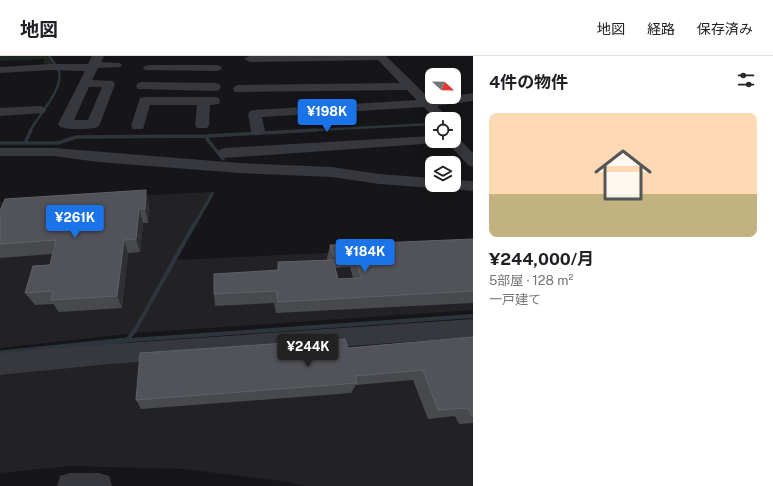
<!DOCTYPE html>
<html lang="ja">
<head>
<meta charset="utf-8">
<style>
	body { margin:0; font-family:"Public Sans","Noto Sans JP",sans-serif; background:#f2f2f2; color:#202124; height:100vh; display:flex; flex-direction:column; font-size:15px; white-space:nowrap }
	* { box-sizing:border-box; margin:0 }
	p { font-size:13px; color:#757577 }
	.icon { flex:none; width:22px; height:22px; fill:none; stroke:currentColor; stroke-width:2; stroke-linecap:round; stroke-linejoin:round }
	.map { position:relative; flex:1; overflow:hidden }
	.details { display:flex; flex-direction:column; background:#fff; width:300px }
	.details>* { flex:none }
	.needle { width:26px; rotate:112deg }
	.tools { position:absolute; left:425px; top:12px; display:grid; gap:8px }
	.tools a { display:grid; place-items:center; width:36px; height:36px; border-radius:8px; background:#fff; box-shadow:0 4px 16px #0002; font-size:20px }
	.price { position:absolute; translate:-50% -34px; padding:0 9px; border-radius:4px; background:#1a73e8; color:#fff; font-size:13px; line-height:26px; filter:drop-shadow(0 1px 2px #0008) }
	.price::after { content:''; position:absolute; left:50%; top:24px; width:12px; height:9px; margin-left:-6px; background:inherit; clip-path:polygon(0 0,100% 0,50% 100%) }
	.price.active { background:#222; color:#fff }
	ul { padding:0; list-style:none }
	li { display:grid; align-content:center; gap:8px; height:212px; padding:0 16px }
	li+li { border-top:1px solid #e0e0e0 }
	li span { display:grid; place-items:center; height:124px; border-radius:8px; color:#555 }
	li>.icon { margin-inline-start:auto }
	span .icon { width:72px; height:72px; fill:#fffc; stroke-width:1 }
	li b { font-size:17px }
	h2 { display:flex; justify-content:space-between; align-items:center; height:48px; padding:0 16px; font-size:17px }
	header { display:flex; align-items:center; gap:24px; box-sizing:border-box; height:56px; padding:0 20px; background:#fff; border-bottom:1px solid #e0e0e0 }
	header strong { font-size:19px }
	nav { display:flex; gap:22px; margin-inline-start:auto; font-size:14px }
	main { display:flex; flex:1; min-height:0 }
	.map>svg:first-child { display:block }
	.built { fill:#222225 }
	.green { fill:#1e261f }
	.lines { fill:none; stroke-linecap:round; stroke-linejoin:round }
	.stream-far3 { stroke:#2c353c; stroke-width:2.5 }
	.stream-far2 { stroke:#2c353c; stroke-width:3.5 }
	.stream-far1 { stroke:#2c353c; stroke-width:4 }
	.stream { stroke:#2c353c; stroke-width:5 }
	.minor { fill:#37383d; fill-rule:evenodd }
	.wall { fill:#47494d; fill-rule:evenodd }
	.shaded-wall { fill:#2f3033 }
	.building { fill:#525359; stroke:#5f6168 }
</style>
</head>
<body>
<header>
<strong>地図</strong>
<nav><a>地図</a><a>経路</a><a>保存済み</a></nav>
</header>
<main>
<div class="map">
<svg width="473" height="430" viewBox="0 0 473 430">
	<rect width="100%" height="100%" fill="#161618"/>
	<path class="built" d="M215 136 175 204 473 190V254L135 277 0 292V146Z
		M473 282V430H304L289 426 184 413 70 410 0 417V319L100 307Z"/>
	<path class="green" d="M0 0H47L54 9 43 10 45 3 0 5Z"/>
	<g class="lines">
		<path class="stream-far3" d="M30 75C38 60 64 32 59 16 57 10 53 5 49 0
			M297 75 432 68"/>
		<path class="stream-far2" d="M207 80V83L223 103
			M0 87H58L76 81 207 80 316 74
			M25 87 31 74
			M195 168 212 138"/>
		<path class="stream-far1" d="M127 284 135 274 195 167
			M117 285 473 260"/>
		<path class="stream" d="M0 297 127 284"/>
		<path class="minor" d="M92 0H104L101 6 120 7 122 9 120 11 98 12 92 24 113 25 115 28 100 68 98 71C87 74 71 74 60 71L58 68 85 15 51 14 0 17V11L51 8H88ZM89 31H102L88 64H74Z
			M249 0H386L430 43 454 41V40L473 37V45L437 50 450 63H435L424 51 262 61 265 75 263 78 258 79 253 78 251 75 248 58 250 55 255 54 417 44 407 34 235 36 233 33 235 30 239 29 400 27 378 4 250 6 244 3Z
			M149 9H216L220 10 222 12 220 14 216 15 145 14 143 12 145 10Z
			M142 26 215 27 219 28 221 31 219 34 215 35 138 33 136 30 138 27Z
			M145 41H214L219 42 220 45 219 48 210 49 209 69 207 72H197L195 69 197 49H150L143 73H133L131 70 139 45 140 42Z
			M39 50 44 51 46 54 44 57 0 60V52Z
			M432 80V85H438L437 87 224 102 219 100 217 97 219 94 224 92Z
			M454 81 458 82 473 97V111L468 109 446 85H454Z
			M0 92H54L239 107 332 111 379 118 432 122V129H439L432 132 379 128 332 121 239 117 98 106 54 100H0Z
			M454 124 473 125V135L448 133 446 129H454Z
			M473 263V281L110 308 0 319V297L110 288Z
			M70 417H99L109 420 112 430H57L60 420Z"/>
	</g>
	<path class="wall" d="M149 148 148 167H143L140 196 128 197 122 252 59 256 53 248 35 249 25 237 50 209 52 198 0 202V155Z
		M473 183V247L276 257 274 247 215 250 214 238 277 214 278 206 327 204V202L330 189ZM350 211 353 222 338 223 335 212Z
		M473 281V367L459 368 455 360 428 363 413 324 356 329 351 337 141 353 136 344 348 292Z"/>
	<path class="shaded-wall" d="M146 134 149 148 148 167 145 153Z
		M139 153 143 167 140 196 136 183Z
		M124 184 128 197 122 252 117 240Z"/>
	<path class="building" d="M146 134 145 153H139L136 183 124 184 117 240 51 244 53 235 25 237 33 210 50 209 56 184 0 188V155L5 143Z
		M473 183V235L278 246 276 235 214 238V218L279 214 278 206 333 204 338 223 361 222 355 198 333 199 330 189Z
		M473 281V360H472L468 352 438 354 423 314 355 320 357 327 136 344 140 297 345 283 348 292Z"/>
</svg>
<div class="tools">
<a><svg class="needle" viewBox="-14 -14 28 28"><path d="M0-13l5 13h-10z" fill="#e53935"/><path d="M0 13l5-13h-10z" fill="#757577"/></svg></a>
<a><svg class="icon" aria-label="locate" viewBox="0 0 24 24"><circle cx="12" cy="12" r="6"/><path d="M12 2v4M12 18v4M2 12h4M18 12h4"/></svg></a>
<a><svg class="icon" aria-label="layers" viewBox="0 0 24 24"><path d="M12 4l9 5-9 5-9-5zM3 14l9 5 9-5"/></svg></a>
</div>
<b class="price" style="left:327px;top:77px">¥198K</b>
<b class="price" style="left:75px;top:183px">¥261K</b>
<b class="price" style="left:365px;top:217px">¥184K</b>
<b class="price active" style="left:308px;top:312px">¥244K</b>
</div>
<section class="details">
<h2>4件の物件<svg class="icon" aria-label="filters" viewBox="0 0 24 24"><path d="M4 7h16M4 17h16"/><circle cx="9" cy="7" r="2"/><circle cx="15" cy="17" r="2"/></svg></h2>
<ul>
<li><span style="background:linear-gradient(#ffd9b3 65%,#c2b280 0)"><svg class="icon" aria-label="home" viewBox="0 0 24 24"><path d="M3 11l9-7 9 7M6 9v11h12V9"/></svg></span><div><b>¥244,000/月</b><p>5部屋 · 128 m²</p><p>一戸建て</p></div></li>
</ul>
</section>
</main>
</body>
</html>
